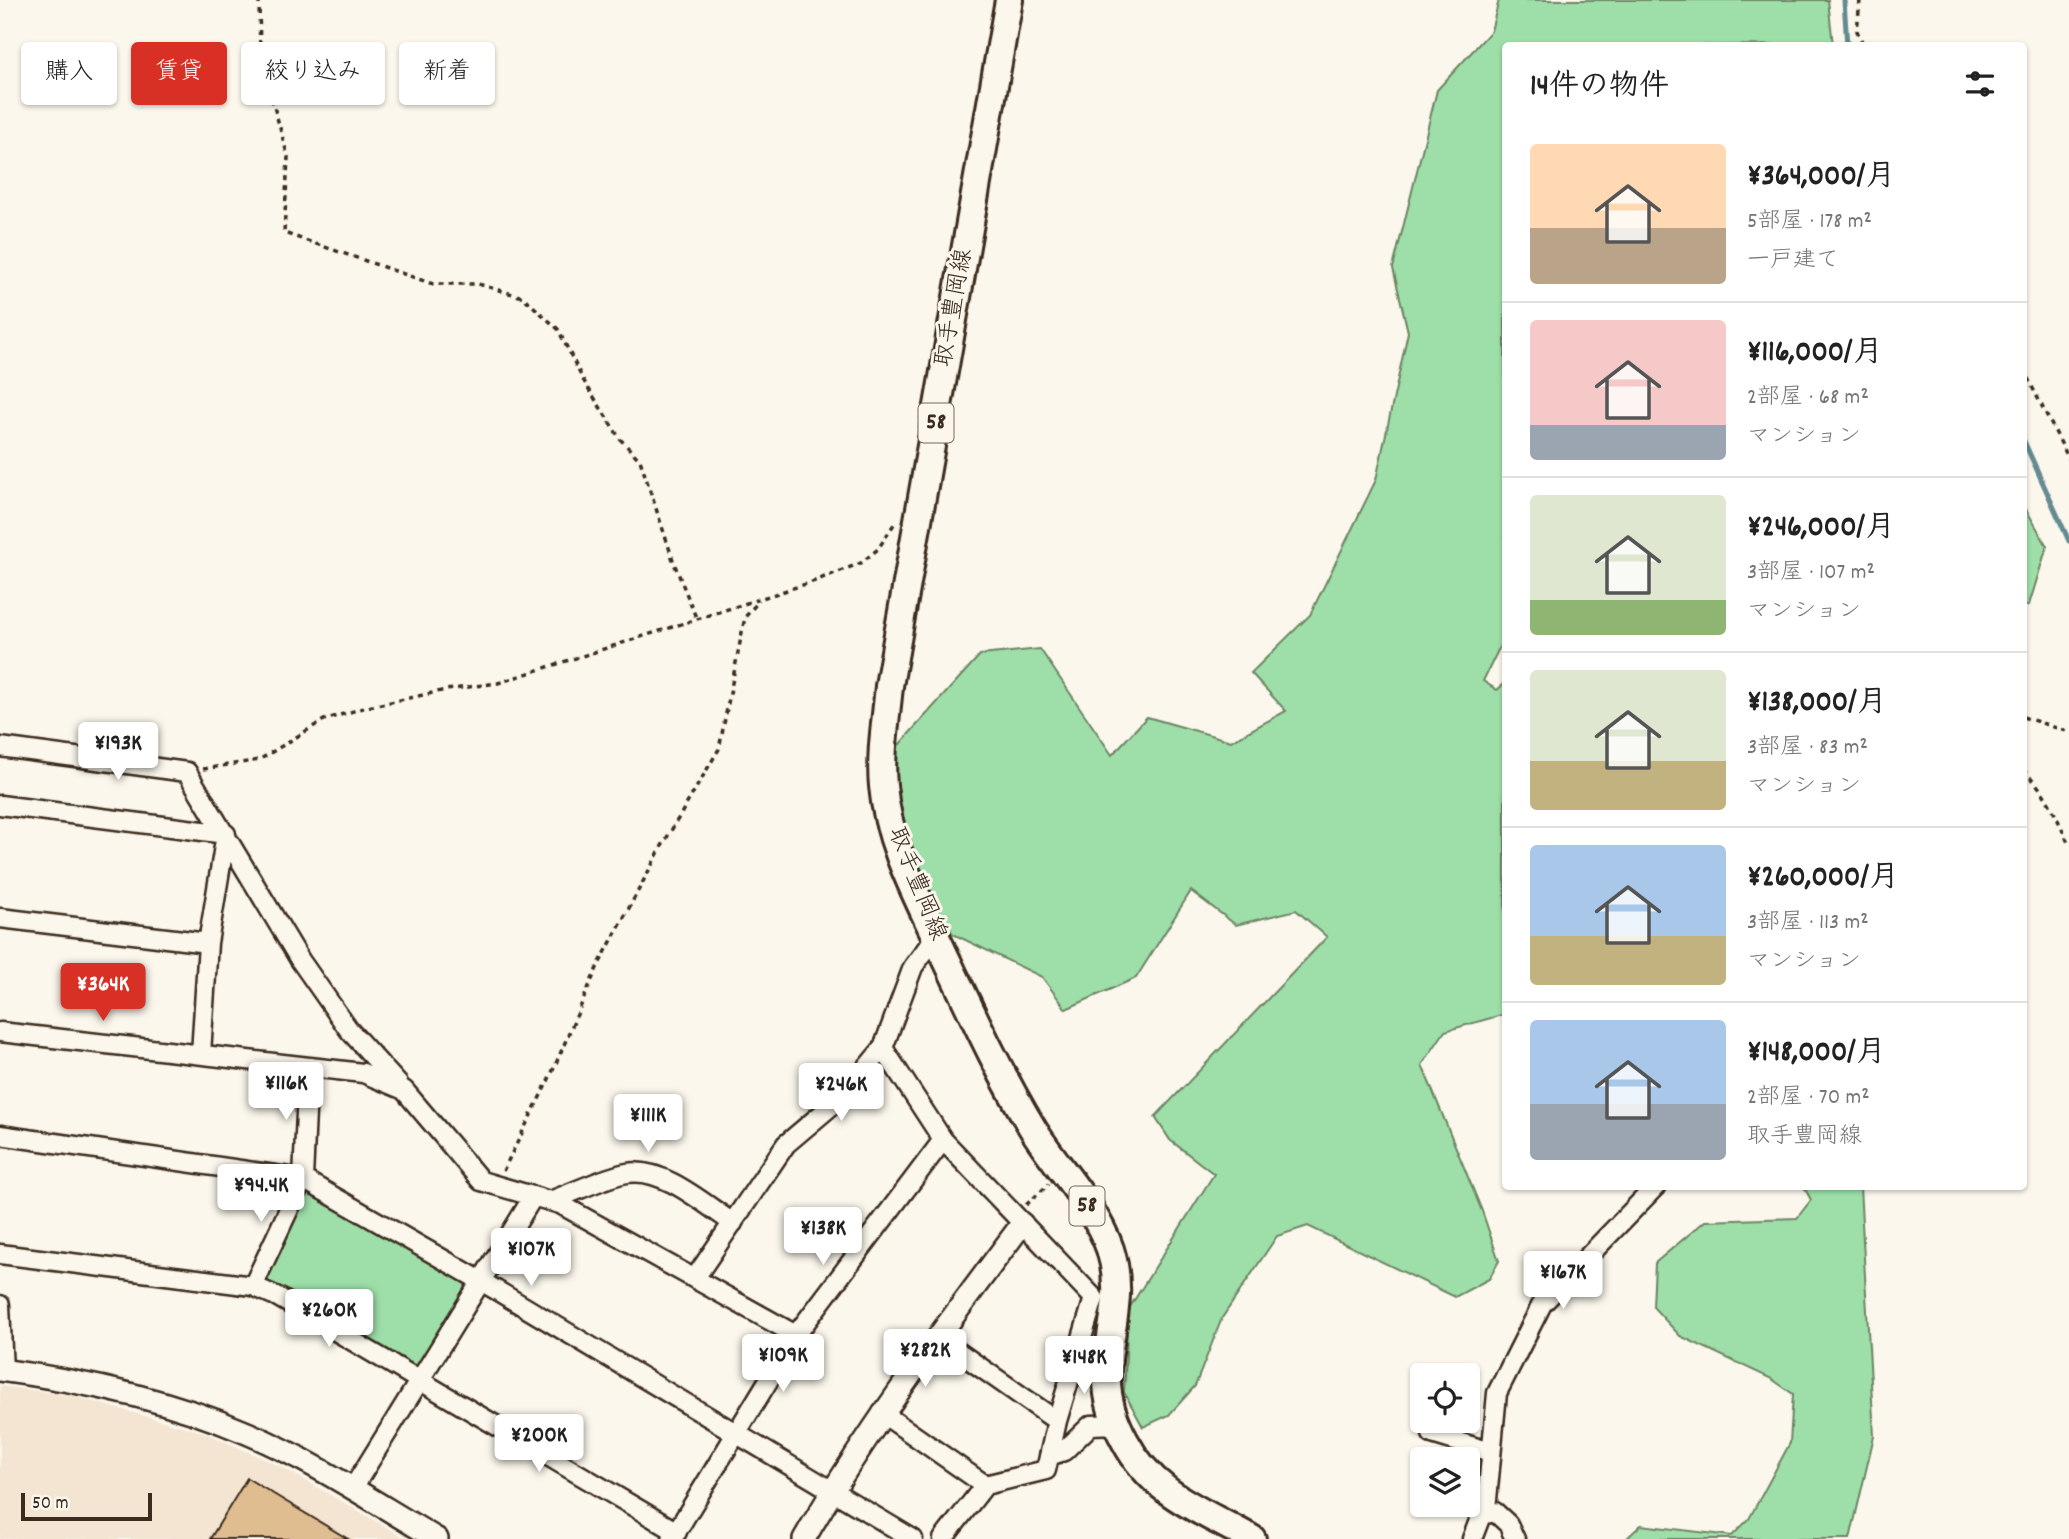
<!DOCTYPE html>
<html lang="ja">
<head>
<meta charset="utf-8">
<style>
	body { margin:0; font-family:Dekko,"Klee One",sans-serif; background:#f6f6f6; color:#222; height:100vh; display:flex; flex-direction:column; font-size:26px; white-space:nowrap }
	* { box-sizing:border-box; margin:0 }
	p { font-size:23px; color:#767676 }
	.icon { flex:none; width:38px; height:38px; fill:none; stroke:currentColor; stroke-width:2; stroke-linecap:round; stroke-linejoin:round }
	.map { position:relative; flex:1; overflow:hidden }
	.side { position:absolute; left:1502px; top:42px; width:525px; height:1148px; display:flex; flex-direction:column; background:#fff; border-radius:7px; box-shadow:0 2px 5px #0004 }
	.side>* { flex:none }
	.banner { position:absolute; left:21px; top:42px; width:665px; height:63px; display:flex; gap:14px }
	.buttons { position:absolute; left:1410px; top:1363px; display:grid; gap:14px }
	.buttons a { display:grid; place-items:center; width:70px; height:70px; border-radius:7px; background:#fff; box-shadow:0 2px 5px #0004; font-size:35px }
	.scale { position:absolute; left:21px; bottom:18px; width:131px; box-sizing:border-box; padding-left:7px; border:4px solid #3b2a1e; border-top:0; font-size:19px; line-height:24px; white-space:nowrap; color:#3b2a1e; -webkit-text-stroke:5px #fbf7ec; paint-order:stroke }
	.price { position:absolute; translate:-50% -60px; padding:0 16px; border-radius:7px; background:#fff; color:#222; font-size:23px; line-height:46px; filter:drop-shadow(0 2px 4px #0008) }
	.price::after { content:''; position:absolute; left:50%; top:42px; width:21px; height:16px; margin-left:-10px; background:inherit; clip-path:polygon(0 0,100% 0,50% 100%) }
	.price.on { background:#d93025; color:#fff }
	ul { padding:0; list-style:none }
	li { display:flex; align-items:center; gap:21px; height:175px; padding:0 28px }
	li+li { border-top:2px solid #e0e0e0 }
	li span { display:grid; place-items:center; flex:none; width:196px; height:140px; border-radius:7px; color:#555 }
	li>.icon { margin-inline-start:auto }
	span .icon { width:84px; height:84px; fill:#fffc; stroke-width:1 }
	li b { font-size:30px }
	h2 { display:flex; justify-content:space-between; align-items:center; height:84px; padding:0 28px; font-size:30px }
	.tag { padding:0 24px; border-radius:7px; background:#fff; box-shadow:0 2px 5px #0004; font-size:24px; line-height:63px }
	.tag.on { background:#d93025; color:#fff }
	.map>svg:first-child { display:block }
	.built { fill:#f3e5d1 }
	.green { fill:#9edfa9; stroke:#6c8464; stroke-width:2 }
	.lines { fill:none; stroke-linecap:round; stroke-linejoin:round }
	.stream { stroke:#638b91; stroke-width:5 }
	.building { fill:#e0bc91; stroke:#3b2a1e; stroke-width:2 }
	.minor-casing { stroke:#3b2a1e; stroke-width:23 }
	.tertiary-casing { stroke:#3b2a1e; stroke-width:26 }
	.primary-casing { stroke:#3b2a1e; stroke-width:32 }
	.path { stroke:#3b2a1e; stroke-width:3.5; stroke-dasharray:5 5; stroke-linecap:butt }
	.minor { stroke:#fbf7ec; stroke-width:18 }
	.tertiary { stroke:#fbf7ec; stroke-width:21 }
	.primary { stroke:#fbf7ec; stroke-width:26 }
	.labels { text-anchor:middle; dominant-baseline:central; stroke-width:6; stroke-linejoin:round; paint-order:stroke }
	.shield { fill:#fbf7ec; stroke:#75685c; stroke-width:2 }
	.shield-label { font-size:23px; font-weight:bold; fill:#3b2a1e }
	.street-label { font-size:24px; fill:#3b2a1e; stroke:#fbf7ec }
</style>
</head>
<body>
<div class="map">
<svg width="2069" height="1539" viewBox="0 0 2069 1539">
	<rect width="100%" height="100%" fill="#fbf7ec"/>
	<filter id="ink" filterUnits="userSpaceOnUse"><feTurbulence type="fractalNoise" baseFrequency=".0143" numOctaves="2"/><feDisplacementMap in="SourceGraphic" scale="14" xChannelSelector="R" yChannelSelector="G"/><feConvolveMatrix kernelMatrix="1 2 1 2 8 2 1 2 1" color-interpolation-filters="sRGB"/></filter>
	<g filter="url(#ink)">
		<path class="built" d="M0 1386 69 1395 206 1433 282 1467 407 1539H0Z"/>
		<path class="green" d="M1499 0H1828L1833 45 1505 46V636L1483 681 1497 690 1505 683V1014L1445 1031 1422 1065 1482 1211 1499 1261 1489 1279 1455 1297 1308 1226 1277 1236 1222 1318 1195 1386 1169 1415 1143 1427 1124 1392 1128 1310 1214 1174 1170 1140 1155 1117 1327 937 1296 910 1236 925 1191 891 1136 978 1066 1009 1042 977 953 934 921 882 898 819 891 780 898 746 980 655 1040 649 1112 755 1147 717 1231 741 1286 711 1251 673 1310 615 1376 480 1408 332 1393 268 1437 90 1491 31Z
			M2023 504 2047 546 2029 605H2023Z
			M303 1179 481 1281 420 1382 253 1286Z
			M1804 1187H1860L1874 1436 1850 1539H1626L1641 1525 1732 1536 1749 1519 1790 1443 1793 1394 1772 1379 1680 1336 1653 1307 1655 1263 1705 1221 1797 1218 1811 1200Z"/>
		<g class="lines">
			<path class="stream" d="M1844 0 1847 46
				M2023 439 2069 541"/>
		</g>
		<path class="building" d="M247 1478 348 1539H210Z"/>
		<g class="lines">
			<defs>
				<path id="minor" d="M0 747 187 772 300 960 349 1030 399 1085
					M0 805 226 834
					M0 918 208 943
					M0 1032 363 1073 404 1090 481 1181 560 1204 796 1335 943 1140 1094 1298 1057 1421 1046 1470 985 1485 943 1539
					M883 1048 943 1140
					M201 1054 208 943 226 834
					M0 1135 303 1179 481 1281 913 1539
					M550 1201C570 1194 607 1176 627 1173 663 1167 704 1204 733 1223
					M0 1254 253 1286 278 1297 677 1532
					M695 1278 786 1144 844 1095 883 1048 913 967 936 936
					M253 1286 303 1179 308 1067
					M0 1305 3 1371
					M937 1337 1057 1421
					M882 1413 985 1485
					M1432 1434 1491 1452
					M1049 1456 1064 1451 1091 1425 1117 1424
					M353 1488 533 1197
					M1481 1515 1495 1512 1508 1524 1515 1539
					M672 1539 796 1335
					M1472 1539 1487 1500 1497 1393 1542 1304 1656 1186"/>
				<path id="tertiary" d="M0 1370C84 1381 168 1399 247 1433 313 1461 374 1502 437 1539
					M804 1539C868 1428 945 1327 1022 1224"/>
				<path id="primary" d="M1009 0 889 686C886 719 880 753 883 786 888 844 918 898 942 950 971 1011 998 1071 1033 1129 1058 1169 1094 1204 1110 1249 1125 1296 1108 1330 1107 1375 1106 1397 1114 1421 1125 1441 1154 1496 1202 1510 1252 1539"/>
			</defs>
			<use href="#minor" class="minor-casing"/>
			<use href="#tertiary" class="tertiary-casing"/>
			<use href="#primary" class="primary-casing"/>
			<path class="path" d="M259 0 260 56 288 157 284 233 433 284H478L523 297 558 329 582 378 620 439 640 460 674 563 697 620
				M1860 0 1857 31 1864 46
				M2023 369 2069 459
				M2023 717 2069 732
				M203 769 259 760 324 720 363 708 446 690 498 683 812 582 861 563 878 549 896 521
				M2023 770C2045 789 2058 819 2069 845
				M503 1171 551 1075 597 968 662 846 719 749 745 617 758 602
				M1026 1205 1049 1184"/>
			<use href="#minor" class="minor"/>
			<use href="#tertiary" class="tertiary"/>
			<use href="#primary" class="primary"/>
		</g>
	</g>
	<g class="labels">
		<g class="shield">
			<rect x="918.5" y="403.5" width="35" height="39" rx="5"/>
			<rect x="1069.5" y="1186.5" width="35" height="39" rx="5"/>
		</g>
		<g class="shield-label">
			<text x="936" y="423">58</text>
			<text x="1087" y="1206">58</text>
		</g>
		<g class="street-label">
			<text transform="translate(955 308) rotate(-80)">取手豊岡線</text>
			<text transform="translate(916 884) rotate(68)">取手豊岡線</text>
		</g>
	</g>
</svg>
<div class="buttons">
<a><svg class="icon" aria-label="locate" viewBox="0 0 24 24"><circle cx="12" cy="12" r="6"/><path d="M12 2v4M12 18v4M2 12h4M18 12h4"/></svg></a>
<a><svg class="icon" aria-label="layers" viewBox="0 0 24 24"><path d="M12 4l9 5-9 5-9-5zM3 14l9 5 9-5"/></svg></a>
</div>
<div class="scale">50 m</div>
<b class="price" style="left:118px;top:782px">¥193K</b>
<b class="price on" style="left:103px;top:1023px">¥364K</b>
<b class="price" style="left:286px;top:1122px">¥116K</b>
<b class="price" style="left:841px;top:1123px">¥246K</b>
<b class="price" style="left:648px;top:1154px">¥111K</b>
<b class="price" style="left:261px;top:1224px">¥94.4K</b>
<b class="price" style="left:823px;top:1267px">¥138K</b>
<b class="price" style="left:531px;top:1288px">¥107K</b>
<b class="price" style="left:1563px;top:1311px">¥167K</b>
<b class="price" style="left:329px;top:1349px">¥260K</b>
<b class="price" style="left:925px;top:1389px">¥282K</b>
<b class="price" style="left:783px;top:1394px">¥109K</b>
<b class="price" style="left:1084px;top:1396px">¥148K</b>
<b class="price" style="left:539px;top:1474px">¥200K</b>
<div class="banner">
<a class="tag">購入</a>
<a class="tag on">賃貸</a>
<a class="tag">絞り込み</a>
<a class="tag">新着</a>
</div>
<section class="side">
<h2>14件の物件<svg class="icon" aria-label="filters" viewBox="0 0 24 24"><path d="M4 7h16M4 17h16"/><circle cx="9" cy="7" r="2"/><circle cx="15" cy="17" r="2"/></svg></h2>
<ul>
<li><span style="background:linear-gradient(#ffd9b3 60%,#b9a48a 0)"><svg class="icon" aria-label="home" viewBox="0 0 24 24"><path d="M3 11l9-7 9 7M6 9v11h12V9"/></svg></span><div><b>¥364,000/月</b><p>5部屋 · 178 m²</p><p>一戸建て</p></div></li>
<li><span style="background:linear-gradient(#f6c9c9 75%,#9aa5b1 0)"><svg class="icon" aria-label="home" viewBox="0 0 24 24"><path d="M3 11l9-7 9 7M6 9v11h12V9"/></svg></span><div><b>¥116,000/月</b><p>2部屋 · 68 m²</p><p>マンション</p></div></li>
<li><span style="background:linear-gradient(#dfe7d0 75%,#8fb573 0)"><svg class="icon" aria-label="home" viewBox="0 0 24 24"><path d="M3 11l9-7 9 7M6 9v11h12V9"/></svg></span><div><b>¥246,000/月</b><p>3部屋 · 107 m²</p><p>マンション</p></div></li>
<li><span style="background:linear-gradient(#dfe7d0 65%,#c2b280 0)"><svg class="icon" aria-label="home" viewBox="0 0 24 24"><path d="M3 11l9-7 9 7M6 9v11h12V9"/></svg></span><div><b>¥138,000/月</b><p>3部屋 · 83 m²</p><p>マンション</p></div></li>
<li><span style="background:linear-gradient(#a9c7e8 65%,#c2b280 0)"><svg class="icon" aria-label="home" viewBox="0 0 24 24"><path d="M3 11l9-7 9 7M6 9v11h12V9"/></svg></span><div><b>¥260,000/月</b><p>3部屋 · 113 m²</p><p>マンション</p></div></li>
<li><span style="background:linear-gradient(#a9c7e8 60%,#9aa5b1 0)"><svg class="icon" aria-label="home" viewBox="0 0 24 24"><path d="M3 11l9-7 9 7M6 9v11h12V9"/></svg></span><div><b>¥148,000/月</b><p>2部屋 · 70 m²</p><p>取手豊岡線</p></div></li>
</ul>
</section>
</div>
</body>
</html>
